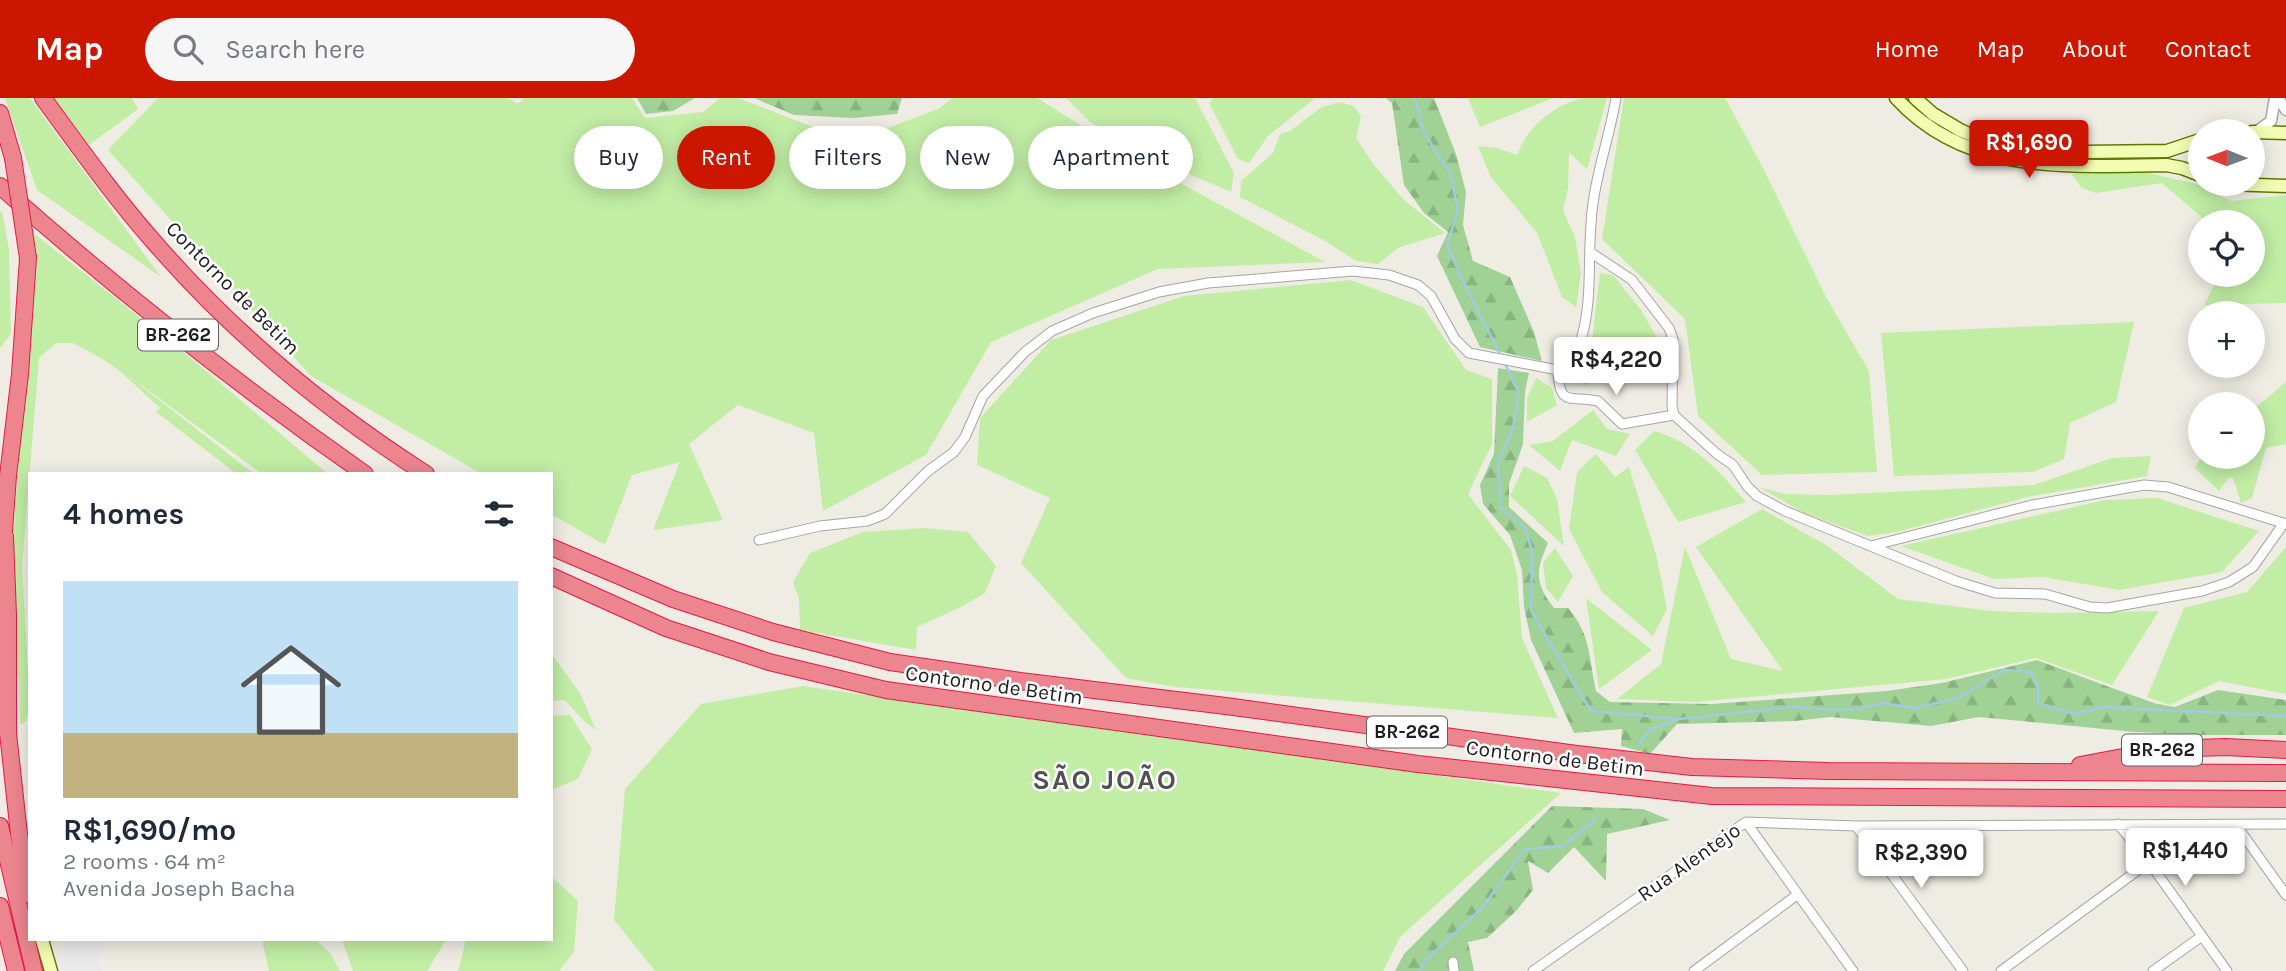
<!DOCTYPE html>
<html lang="en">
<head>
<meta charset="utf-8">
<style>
	body { margin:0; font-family:Karla,sans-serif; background:#f6f6f7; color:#1f2937; height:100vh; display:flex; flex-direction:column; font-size:26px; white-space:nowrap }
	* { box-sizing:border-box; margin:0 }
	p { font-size:23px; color:#747a83 }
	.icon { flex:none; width:38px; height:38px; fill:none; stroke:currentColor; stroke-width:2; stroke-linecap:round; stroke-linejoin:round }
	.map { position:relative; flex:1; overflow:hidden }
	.sheet { position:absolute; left:28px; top:374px; width:525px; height:469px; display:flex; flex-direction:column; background:#fff; border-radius:0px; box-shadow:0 4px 18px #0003 }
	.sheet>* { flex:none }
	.banner { position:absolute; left:574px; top:28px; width:665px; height:63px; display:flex; gap:14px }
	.needle { width:46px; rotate:271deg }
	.fabs { position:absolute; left:2188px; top:21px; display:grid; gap:14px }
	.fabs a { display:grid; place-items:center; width:77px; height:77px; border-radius:50%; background:#fff; box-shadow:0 4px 18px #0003; font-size:35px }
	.price { position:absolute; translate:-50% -60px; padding:0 16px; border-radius:7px; background:#fff; color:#222; font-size:23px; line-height:46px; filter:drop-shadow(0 2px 4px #0008) }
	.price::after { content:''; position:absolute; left:50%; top:42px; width:21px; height:16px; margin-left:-10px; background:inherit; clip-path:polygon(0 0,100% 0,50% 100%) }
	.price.selected { background:#cb1600; color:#fff }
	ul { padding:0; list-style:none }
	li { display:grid; align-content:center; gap:14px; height:371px; padding:0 35px }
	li+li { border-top:2px solid #e0e1e3 }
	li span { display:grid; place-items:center; height:217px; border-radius:0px; color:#555 }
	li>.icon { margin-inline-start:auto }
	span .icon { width:126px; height:126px; fill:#fffc; stroke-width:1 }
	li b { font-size:30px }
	h2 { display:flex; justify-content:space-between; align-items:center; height:84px; padding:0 35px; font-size:30px }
	.pill { padding:0 24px; border-radius:32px; background:#fff; box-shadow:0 4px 18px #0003; font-size:24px; line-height:63px }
	.pill.selected { background:#cb1600; color:#fff }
	header { display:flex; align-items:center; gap:42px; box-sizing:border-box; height:98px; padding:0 35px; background:#cb1600; color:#fff }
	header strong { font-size:33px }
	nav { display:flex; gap:38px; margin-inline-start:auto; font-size:24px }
	.search { width:490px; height:63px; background:#f6f6f7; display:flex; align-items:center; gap:18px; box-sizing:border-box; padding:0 24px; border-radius:38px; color:#747a83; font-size:26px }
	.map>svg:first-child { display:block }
	.grass { fill:#c1eda5 }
	.forest { fill:url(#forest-firs) }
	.parking { fill:#eaeaea }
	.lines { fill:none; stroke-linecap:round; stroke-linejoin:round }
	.stream { stroke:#a0cbe0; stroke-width:2.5 }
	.minor-casing { stroke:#a5a5a5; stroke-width:11 }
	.tertiary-casing { stroke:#a5a5a5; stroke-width:13 }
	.secondary-casing { stroke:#5f7900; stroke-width:15 }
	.motorway-casing { stroke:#e51949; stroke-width:18 }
	.minor { stroke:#fff; stroke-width:9 }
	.tertiary { stroke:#fff; stroke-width:10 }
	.secondary { stroke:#f2fdb3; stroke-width:12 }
	.motorway { stroke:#ec858e; stroke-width:16 }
	.motorway-bridge-casing { stroke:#e51949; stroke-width:18; stroke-linecap:butt }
	.motorway-bridge { stroke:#ec858e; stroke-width:16 }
	.labels { text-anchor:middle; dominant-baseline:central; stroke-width:5; stroke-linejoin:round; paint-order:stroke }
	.shield { fill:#fff; stroke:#626262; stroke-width:2 }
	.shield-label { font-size:19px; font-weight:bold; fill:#1e1e1e }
	.street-label { font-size:21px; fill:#1e1e1e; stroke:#fff }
	.district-label { font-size:28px; font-weight:bold; letter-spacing:2px; fill:#515151; stroke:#fff }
</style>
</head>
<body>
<header>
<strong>Map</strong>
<div class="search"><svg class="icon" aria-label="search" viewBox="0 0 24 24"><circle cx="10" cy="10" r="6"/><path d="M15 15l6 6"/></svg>Search here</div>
<nav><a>Home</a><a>Map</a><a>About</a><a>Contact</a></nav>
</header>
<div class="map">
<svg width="2286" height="873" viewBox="0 0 2286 873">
	<defs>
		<pattern id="forest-firs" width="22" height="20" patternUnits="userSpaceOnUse" patternTransform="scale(1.75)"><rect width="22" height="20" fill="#a0d295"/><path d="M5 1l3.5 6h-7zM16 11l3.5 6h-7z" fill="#89b480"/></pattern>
	</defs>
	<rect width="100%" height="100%" fill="#efede3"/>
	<path class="grass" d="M5 0H30L161 179 37 92Z
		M54 0H132L138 11 89 47Z
		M158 0H507L518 6 525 0H632L645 20 703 14 720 0H738L852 44 940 10 952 0H1037L1079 26 1113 53 1169 79 1325 164 1158 171 991 244 926 357 823 413 814 335 738 307 689 346 723 422 653 432 680 364 632 377 605 447 551 416V376H482L311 278 108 52Z
		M1066 0H1195L1234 75 1231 94 1175 70 1132 38 1105 34 1089 23Z
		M1213 0H1313L1314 1 1268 38 1249 65 1238 61 1209 5Z
		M1468 0H1553L1480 29Z
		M1584 0H1607L1587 71 1569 54 1568 90 1563 113 1575 139 1581 175 1576 209 1562 199 1537 135 1491 79 1478 48 1497 50 1517 57C1528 28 1553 7 1584 0Z
		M1624 0H1725L1763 70 1826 199 1869 273 1877 374 1762 377 1698 318 1685 221 1602 141Z
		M1339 4 1354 8 1361 18 1356 40 1374 67 1404 102 1445 135 1398 150 1378 166 1356 163 1327 144 1240 99 1241 83 1273 55 1280 36 1290 33 1320 10Z
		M2148 75 2197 86 2231 103 2286 97V205L2204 207 2219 177H2252V124H2207L2162 85 2096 95 2082 90 2071 76Z
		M2 113 9 152 11 236 0 250V115Z
		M31 133 186 256 328 376H262L126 276 254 376H237L156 314 160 310 120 273 104 262 73 245H56L39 260 22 469 30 609 26 623 20 627 19 582 13 564 11 473 25 268Z
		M1600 175 1613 177 1641 212 1664 252 1662 277 1640 282 1608 279 1591 251Z
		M1351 182 1423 209 1466 272 1492 281V346L1468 396 1511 452 1517 477 1522 540 1558 620 1175 589 1126 580 1021 465 1050 400 977 367 980 320 1051 242 1184 198Z
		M2134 224 2116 304 2070 325 2064 361 2033 374 1894 378 1881 235Z
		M1581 256 1591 264 1601 280 1585 287 1573 280 1570 272Z
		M1536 280 1552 290 1557 307 1527 324V300Z
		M2286 284V346L2266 350 2252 400 2241 405 2233 380 2229 379 2219 393 2195 370 2201 359H2252V313Z
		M1593 312 1607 331 1630 336 1616 358 1572 342 1560 373 1529 347 1553 343Z
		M1654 333C1694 344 1720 374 1746 404L1678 424 1635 352Z
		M1596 356 1615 379 1629 369 1657 460 1667 511 1653 538 1602 494 1569 431 1577 374Z
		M2151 358 2147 378 2028 399 1897 434 1868 438 1804 415 1759 389 1785 396 1829 397 2034 387 2112 360Z
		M1524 368 1547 380 1557 401 1564 448 1510 398Z
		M2157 400 2259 433 2222 474 2119 492 2043 479 1994 481 1901 448 2105 402Z
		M1762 411 1826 447 1898 501 1991 513 2057 515 2159 513 2112 587 2036 560 1946 581 1696 604 1617 601 1661 566 1685 449 1731 561 1783 573 1696 449Z
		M924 430 968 434 996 468 985 495 961 509 917 529 916 552 800 532 799 501 793 484 810 455 863 434Z
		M2286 449V596L2219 583 2170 607 2147 599 2184 510 2247 494Z
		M1555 450 1573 478 1558 504 1546 490 1543 465Z
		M1586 500 1652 552 1599 591Z
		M551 555 580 595 596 632 584 623 565 602 551 603Z
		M803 588 1561 695 1400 839 1383 873H655L614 822 625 691 701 606Z
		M570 617 592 651 578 681 551 692V618Z
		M551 778 578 803 574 854 559 873H458L466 842H551Z
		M262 842H316L330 855 340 873H269Z
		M342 842H446L427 873H353Z"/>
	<path class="forest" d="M637 0H695L673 13 646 16Z
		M754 0H902L897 16 853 20 794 17Z
		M1386 0H1434L1456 56 1466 94 1463 127 1473 163 1510 179 1534 234 1542 263 1480 249 1437 158 1448 134 1424 115 1404 87 1392 5Z
		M1498 270 1529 275 1525 294 1523 346 1509 386V409L1548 445C1536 473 1534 484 1554 510H1568C1591 536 1589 561 1596 593L1610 604 1711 606 1887 593 1942 585 2037 562 2112 590 2157 606 2175 609 2218 592 2286 602V637H2204L2135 634 1979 619 1931 628 1830 619 1795 623 1677 626 1650 656 1621 648 1622 631 1574 635 1531 542 1524 509 1522 472 1510 437 1483 406 1480 387 1494 356Z
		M1552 708 1643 711 1670 722 1607 736 1606 783 1574 749 1548 775 1528 763 1533 792 1516 813 1487 840 1468 844 1474 873H1395L1404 856Z"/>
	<path class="parking" d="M70 842H105V850L101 851V873H61L56 858Z"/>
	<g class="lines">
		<path class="stream" d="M1415 0 1423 31 1437 56 1450 74 1458 112 1447 147 1464 186 1501 258
			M1504 264 1519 294 1513 330 1498 365 1501 410 1526 431 1532 454 1531 513 1591 613 1679 621 1794 609 1829 612 1857 611 1882 605 1915 610 1959 600 2004 572 2031 574 2038 589V605L2075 616 2103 609 2286 618
			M1639 646 1650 632 1676 622
			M1420 873 1424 864 1483 809 1525 751 1563 748 1596 721"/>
		<defs>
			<path id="minor" d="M1590 154 1632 182 1669 230 1673 241 1672 308 1674 317 1717 356 1733 367 1747 388 1757 398 1785 413 1956 483 1995 495 2045 496 2090 509 2107 510 2202 493 2229 484 2253 469 2284 425
				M1558 272C1559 310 1570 297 1598 303L1622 326 1674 317
				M759 442 820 428 867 423 885 416 928 373 954 354 965 339 983 298 1025 254 1052 233 1093 215 1159 194 1208 185 1353 173 1389 177 1418 187 1431 198 1455 241 1469 255 1558 272C1570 262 1578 254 1582 238 1592 203 1588 163 1591 126 1593 83 1609 42 1616 0
				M1871 448 2032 407 2144 387 2168 389 2286 426
				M1746 724 1853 873
				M2118 726 2149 764 2227 873
				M2236 727 2286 797
				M1856 728 1963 873
				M1453 864 1454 873
				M1533 873 1746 724 1856 728 2286 726
				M1694 873 1797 797
				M2001 873 2149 764
				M2153 873 2202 838"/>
			<path id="tertiary" d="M2278 0 2286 12
				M2256 34 2271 23 2275 0"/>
			<path id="secondary" d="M1896 0C1967 78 2070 68 2166 67L2182 70 2200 77
				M1915 0 1933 16 1960 32 1987 44 2010 50 2086 54 2167 53 2200 42
				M2252 34 2286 35
				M2226 86 2286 88
				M42 842 51 873"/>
			<path id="motorway" d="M43 0C79 49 114 99 154 144 232 234 326 312 426 376
				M0 15 13 60
				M0 88C116 191 238 287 365 376
				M5 438 8 517V635L19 736 30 797
				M3 447 8 378 20 276 28 160
				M551 449 673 501 773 534 890 564 1020 583 1226 608 1577 656 1692 669 1828 673 2286 675
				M551 478 666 530 769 564 886 592 1418 666 1712 698 2286 701
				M2080 667 2165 651 2226 649 2286 652
				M0 728 34 873
				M0 808 16 873"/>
		</defs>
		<use href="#minor" class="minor-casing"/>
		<use href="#tertiary" class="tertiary-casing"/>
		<use href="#secondary" class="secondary-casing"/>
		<use href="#motorway" class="motorway-casing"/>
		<use href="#minor" class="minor"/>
		<use href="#tertiary" class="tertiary"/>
		<use href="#secondary" class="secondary"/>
		<use href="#motorway" class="motorway"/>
		<defs>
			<path id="motorway-bridge" d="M13 60 28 160"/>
		</defs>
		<use href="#motorway-bridge" class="motorway-bridge-casing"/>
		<use href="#motorway-bridge" class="motorway-bridge"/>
	</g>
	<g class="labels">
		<g class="shield">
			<rect x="138" y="221.5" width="80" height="31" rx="5"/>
			<rect x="1367" y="618.5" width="80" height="31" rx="5"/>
			<rect x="2122" y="636.5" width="80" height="31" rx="5"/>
		</g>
		<g class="shield-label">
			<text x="178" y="237">BR-262</text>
			<text x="1407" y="634">BR-262</text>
			<text x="2162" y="652">BR-262</text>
		</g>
		<g class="street-label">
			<text transform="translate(233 190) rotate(45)">Contorno de Betim</text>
			<text transform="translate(994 587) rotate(8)">Contorno de Betim</text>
			<text transform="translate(1555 660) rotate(7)">Contorno de Betim</text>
			<text transform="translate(1689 764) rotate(-35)">Rua Alentejo</text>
		</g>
		<g class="district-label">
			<text x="1105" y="681">SÃO JOÃO</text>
		</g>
	</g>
</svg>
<div class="fabs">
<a><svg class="needle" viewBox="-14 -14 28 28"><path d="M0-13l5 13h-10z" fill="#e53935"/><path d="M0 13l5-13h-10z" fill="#747a83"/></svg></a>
<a><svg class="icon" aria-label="locate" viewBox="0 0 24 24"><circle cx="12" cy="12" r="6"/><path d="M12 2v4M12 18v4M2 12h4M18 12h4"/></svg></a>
<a>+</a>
<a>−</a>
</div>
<b class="price selected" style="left:2029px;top:82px">R$1,690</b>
<b class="price" style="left:1616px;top:299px">R$4,220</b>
<b class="price" style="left:2185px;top:790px">R$1,440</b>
<b class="price" style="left:1921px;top:792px">R$2,390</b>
<div class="banner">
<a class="pill">Buy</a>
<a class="pill selected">Rent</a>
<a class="pill">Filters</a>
<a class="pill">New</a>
<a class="pill">Apartment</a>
</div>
<section class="sheet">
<h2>4 homes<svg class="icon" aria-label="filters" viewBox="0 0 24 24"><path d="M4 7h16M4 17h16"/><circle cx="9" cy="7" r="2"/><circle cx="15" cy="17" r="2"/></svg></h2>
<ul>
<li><span style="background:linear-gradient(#bfe0f5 70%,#c2b280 0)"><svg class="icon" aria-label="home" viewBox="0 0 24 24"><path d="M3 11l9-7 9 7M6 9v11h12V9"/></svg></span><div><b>R$1,690/mo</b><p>2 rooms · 64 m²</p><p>Avenida Joseph Bacha</p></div></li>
</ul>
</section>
</div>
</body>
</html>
